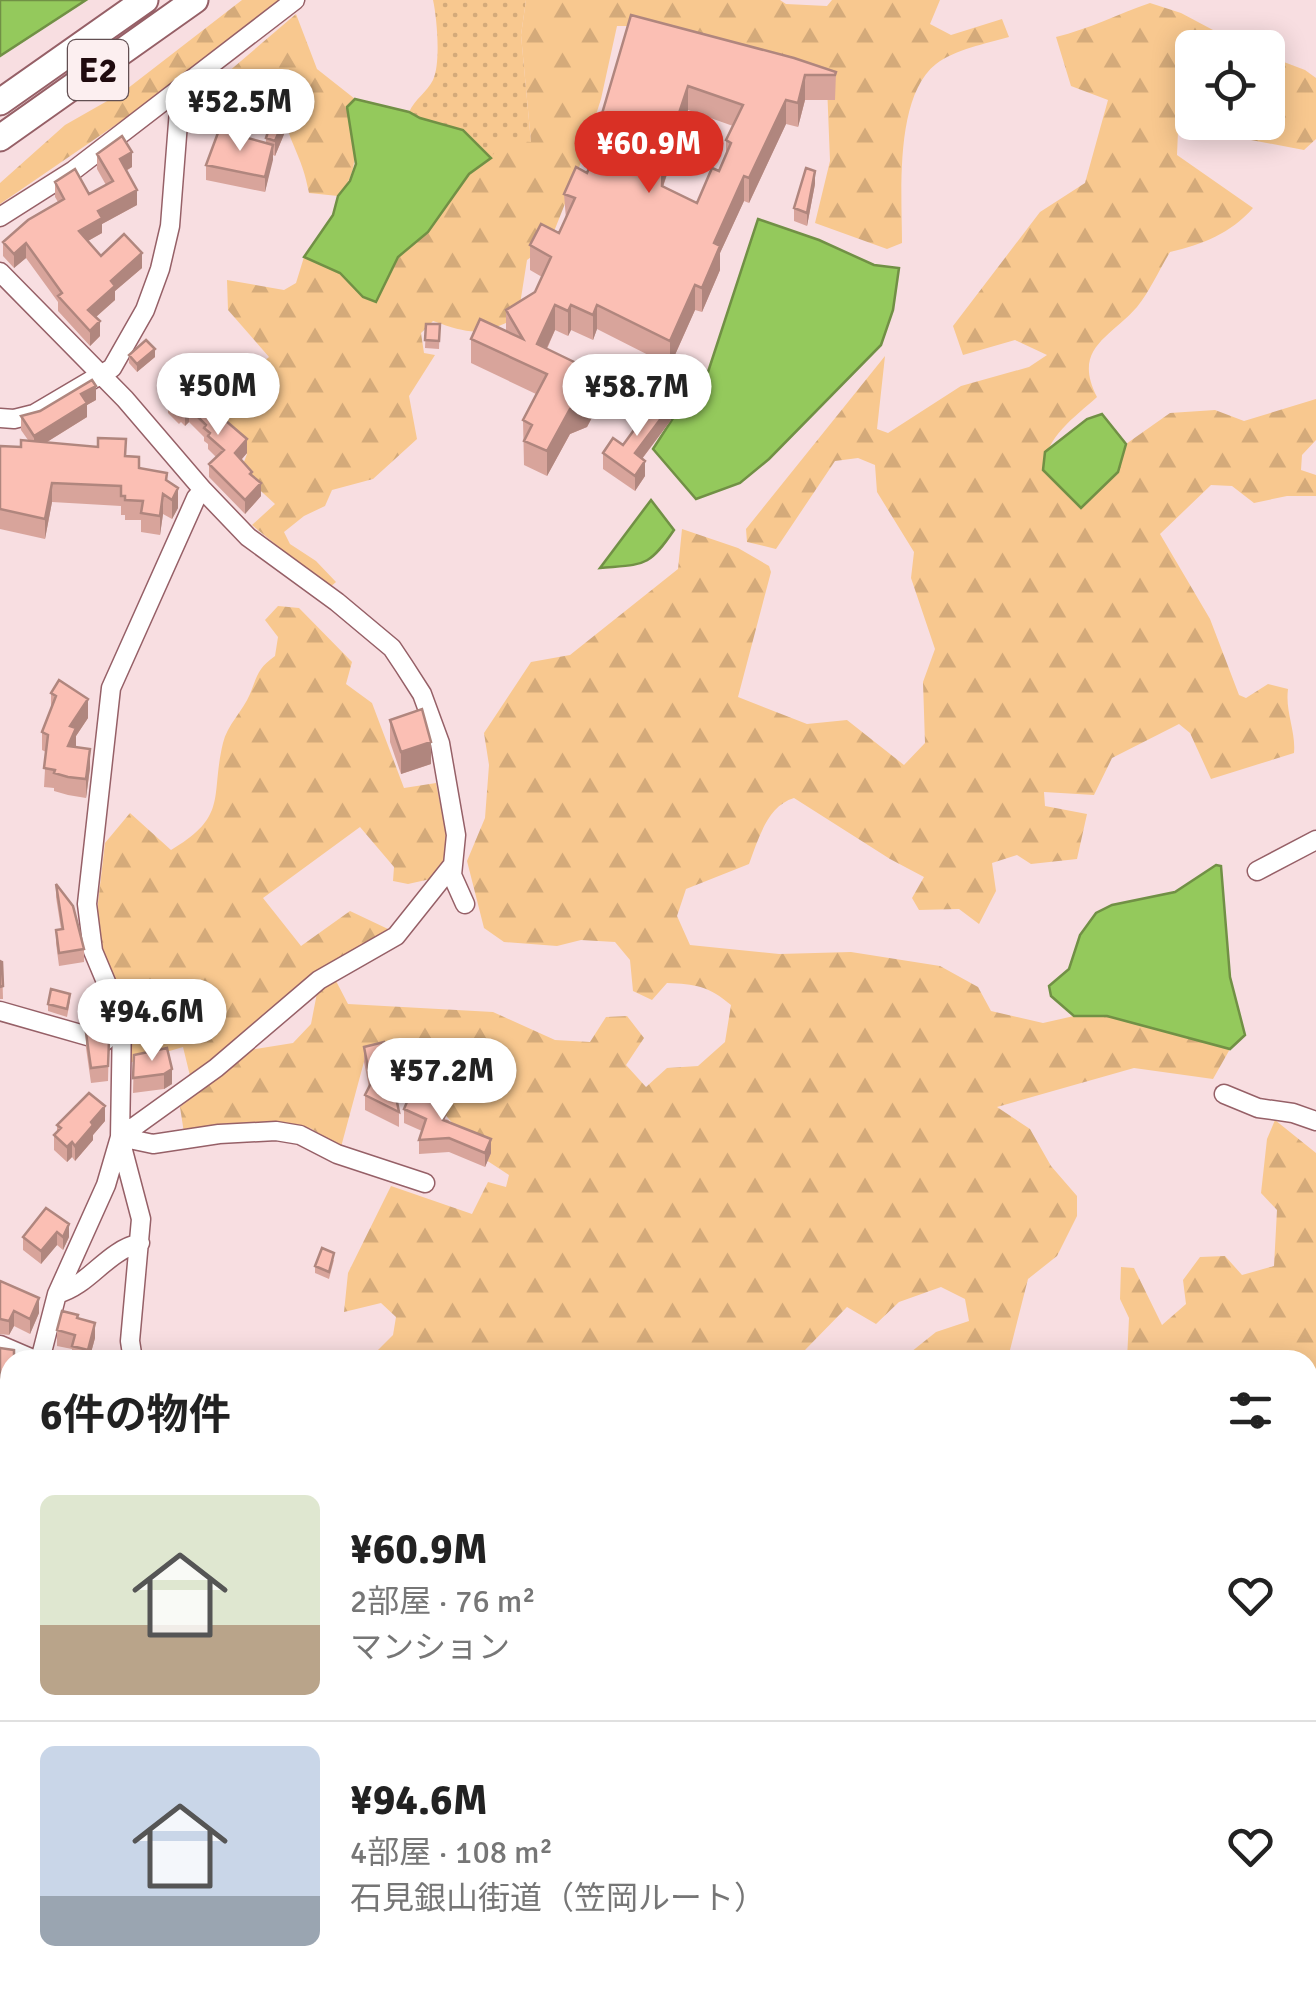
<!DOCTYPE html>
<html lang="ja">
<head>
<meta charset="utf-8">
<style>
	body { margin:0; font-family:Signika,"Noto Sans JP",sans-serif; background:#f6f6f6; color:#222; height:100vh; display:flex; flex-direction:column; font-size:38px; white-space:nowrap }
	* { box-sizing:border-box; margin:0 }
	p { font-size:32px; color:#767676 }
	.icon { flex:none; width:55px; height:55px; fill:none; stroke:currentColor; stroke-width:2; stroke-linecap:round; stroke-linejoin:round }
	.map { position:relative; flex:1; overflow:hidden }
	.sheet { position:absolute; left:0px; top:1350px; width:1318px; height:642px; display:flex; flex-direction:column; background:#fff; border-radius:30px 30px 0 0; box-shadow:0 5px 25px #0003 }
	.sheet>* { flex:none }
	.fabs { position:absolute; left:1175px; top:30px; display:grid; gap:20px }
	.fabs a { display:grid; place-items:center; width:110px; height:110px; border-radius:15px; background:#fff; box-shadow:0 5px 25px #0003; font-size:50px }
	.price { position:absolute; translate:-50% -85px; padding:0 22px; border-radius:35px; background:#fff; color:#222; font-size:32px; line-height:65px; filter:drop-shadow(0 2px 5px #0008) }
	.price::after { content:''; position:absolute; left:50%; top:60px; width:30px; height:22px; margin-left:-15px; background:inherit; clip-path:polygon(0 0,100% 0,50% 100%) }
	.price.on { background:#d93025; color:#fff }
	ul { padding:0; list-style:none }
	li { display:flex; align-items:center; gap:30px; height:250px; padding:0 40px }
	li+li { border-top:2px solid #e0e0e0 }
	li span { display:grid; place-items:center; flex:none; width:280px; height:200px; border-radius:15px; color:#555 }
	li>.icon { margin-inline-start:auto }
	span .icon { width:120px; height:120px; fill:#fffc; stroke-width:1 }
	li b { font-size:42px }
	h2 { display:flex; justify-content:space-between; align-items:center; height:120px; padding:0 40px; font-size:42px }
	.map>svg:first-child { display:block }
	.grass { fill:url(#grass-dots) }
	.forest { fill:url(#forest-firs) }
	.water { fill:#94c95c; stroke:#719045; stroke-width:2.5 }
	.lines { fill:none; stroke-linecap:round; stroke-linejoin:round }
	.minor-casing { stroke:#966067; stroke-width:21 }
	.highway-casing { stroke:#966067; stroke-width:29 }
	.minor { stroke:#fff; stroke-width:18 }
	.highway { stroke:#fff; stroke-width:25 }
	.wall { fill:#d8a49b; fill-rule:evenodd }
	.shaded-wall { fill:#b0867e }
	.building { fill:#fbbfb4; stroke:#b0867e; stroke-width:2.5; fill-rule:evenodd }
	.labels { text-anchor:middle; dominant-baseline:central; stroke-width:9; stroke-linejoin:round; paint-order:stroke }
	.shield { fill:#fceff0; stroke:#624f52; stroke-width:2.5 }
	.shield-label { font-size:35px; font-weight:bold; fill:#200b0f }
</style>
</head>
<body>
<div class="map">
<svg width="1316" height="1992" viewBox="0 0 1316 1992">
	<defs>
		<pattern id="grass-dots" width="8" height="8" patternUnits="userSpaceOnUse" patternTransform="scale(2.5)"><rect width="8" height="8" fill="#f8c88f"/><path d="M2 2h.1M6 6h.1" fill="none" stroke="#d4aa7a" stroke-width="1.8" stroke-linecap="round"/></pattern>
		<pattern id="forest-firs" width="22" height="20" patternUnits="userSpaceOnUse" patternTransform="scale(2.5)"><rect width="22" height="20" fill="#f8c88f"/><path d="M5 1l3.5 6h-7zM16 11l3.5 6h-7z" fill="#d4aa7a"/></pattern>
	</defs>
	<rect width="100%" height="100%" fill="#f8dee1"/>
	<path class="grass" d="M433 0H526L521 35 531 142 491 158 463 130 420 118 409 112C415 99 427 92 433 80 441 63 437 18 433 0Z"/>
	<path class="forest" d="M242 0H282L171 87 0 204V183L65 125 123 92Z
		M526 0H780L786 4 827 6 832 0H940L930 24 951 35 1002 19 1009 37C985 44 956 49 936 64 894 97 902 195 902 243L887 249 815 223 830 161 827 85 631 26H617L601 99 578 171 549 244 527 260 518 317C482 336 472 335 433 321L421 333 424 353 435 355 409 396 417 439 373 479 332 490 325 506 304 516 284 532 290 544 316 561 336 582 329 588 252 525 275 504 240 472 247 454 202 395 222 361 256 368 269 357 228 310 227 280 284 290 296 283 304 257 341 273 363 297 376 301 398 257 428 232 469 174 491 158 502 140 531 142 521 35Z
		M1150 3 1181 13 1245 47 1192 48V110L1179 108 1177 155 1253 208C1230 234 1203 244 1170 252 1159 270 1150 291 1137 307 1110 338 1072 348 1097 397 1074 418 1046 436 1043 470L1118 472 1126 444 1170 413 1215 410 1244 421 1316 399V440L1302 455 1301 470 1316 475V496H1287L1254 503 1232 486 1211 485 1160 534 1210 619 1239 695 1246 698 1268 684 1288 689C1285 712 1296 731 1294 753L1211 779 1190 733 1179 724 1112 758 1094 795 1044 792 1045 806 1087 814 1077 859 1031 864 1017 855 992 863 996 891 979 924 959 909 919 910 912 898 924 877 890 859 794 798C767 806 758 840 749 864L686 889 677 916 690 945 779 954 851 952 940 966 978 987 991 1011 1043 1023 1074 1016H1107L1230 1049 1213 1079 1134 1068 997 1107 1030 1129 1051 1166 1077 1196V1216L1057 1256 1028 1279 1010 1350V1360H901L936 1332 969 1321 965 1299 941 1287 899 1302 876 1324 847 1307 805 1350 785 1360H368L393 1335 396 1317 381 1303 344 1312 348 1273 391 1186 472 1214 488 1182 506 1187 509 1175 483 1158 434 1102 392 1085V1072L376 1058H365L341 1147 310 1128 253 1127 184 1133 180 1107 250 1050 293 1043 311 1024 317 993 336 981 348 1004 493 1012 555 1040 590 1042 606 1017 627 1016 644 1038 626 1065 646 1087 667 1068 698 1066 725 1042 731 1005C709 986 695 984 667 983L652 1000 633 991 630 960 615 942 581 940 557 946 504 942 484 928 467 861 485 818 489 765 484 733 531 662 570 655 678 569 682 529 738 548 769 566 771 572 738 697 807 724 847 720 904 765 925 743 923 682 935 649 911 578 914 552 877 492 875 465 858 458 835 461 776 549 747 542 746 529 885 356 877 429 888 433 961 386 1029 367 1047 355 1015 340 963 355 953 326 1040 212 1085 183 1108 100 1071 86 1056 37C1089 29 1118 14 1150 3Z
		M296 14 317 69 355 99 347 107C353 142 364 166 338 196L309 193C304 168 300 161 291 139 284 122 294 116 280 93L221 78Z
		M1268 56 1305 70 1316 78V139L1304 150 1230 136 1216 123 1268 122Z
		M278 606 299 608 352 662 346 684 372 703 404 788 436 783 450 853 435 878 408 884 393 881 394 867 360 827 263 898 301 946 350 911 388 929 191 1080 183 1047 129 1063 131 1018 100 951 97 911 105 843 130 813 171 850C229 816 210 797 223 743 227 725 243 711 250 694 257 676 258 668 275 656L278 637 265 620Z
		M1275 1120 1316 1153V1407L1308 1399V1360H1127L1129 1318 1120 1299 1121 1267 1134 1268 1162 1325 1186 1304 1183 1280 1200 1257 1225 1256 1242 1275 1274 1266 1277 1210 1261 1193 1267 1139Z
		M1308 1777 1316 1779V1992H713L735 1982H1308Z
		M142 1983V1982L410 1983 408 1992H144Z"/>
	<path class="water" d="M0 0H86L0 56Z
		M355 99 409 112 420 118 463 130 491 158 469 174 428 232 398 257 376 302 363 297 340 273 304 257 333 215 338 196 350 181 356 164 347 107Z
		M758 219 819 240 874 265 899 268 893 310 881 345 769 459 740 483 696 499 653 449 688 395 708 372Z
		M1102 414 1126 444 1118 472 1081 508 1043 470 1045 452 1087 419Z
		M651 500 674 530C648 568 645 564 600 568Z
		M1216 865 1221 866 1230 977 1245 1035 1230 1049 1107 1016H1074L1051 996 1049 986 1069 969 1080 935 1096 913 1112 905 1175 892Z"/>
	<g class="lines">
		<defs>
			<path id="minor" d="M0 217 74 170 295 0
				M0 272 125 399 203 490 196 498 111 688 87 904 93 951 122 1020 120 1137 106 1185 57 1294 40 1360
				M0 418 14 419 34 414 112 368 145 310 160 269 170 226 179 110 174 96
				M203 490 248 537 337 602 392 648 404 666 422 694 440 743 456 835 452 875 465 904
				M1257 871 1316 840
				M0 1011 105 1041
				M1224 1094 1258 1108 1293 1113 1316 1121
				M120 1137 216 1068 319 980 396 936 451 867
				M120 1137 153 1144 219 1134 276 1131 300 1135 337 1154 425 1183
				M120 1139 141 1219 130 1341 133 1360
				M57 1294C90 1285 106 1251 140 1243
				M0 1345 35 1360
				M1308 1606 1316 1604
				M0 1758 10 1757
				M0 1861 10 1860
				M55 1992 64 1982
				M124 1992 129 1982"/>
			<path id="highway" d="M0 102 145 0
				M0 138 195 0"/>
		</defs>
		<use href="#minor" class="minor-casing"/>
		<use href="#highway" class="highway-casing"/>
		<use href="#minor" class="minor"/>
		<use href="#highway" class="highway"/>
	</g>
	<path class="wall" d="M631 15 836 72 835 100H805L798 127 786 124 749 203 744 201 720 253V270L702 312 695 310 670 366 597 329 593 340 571 330 568 336 555 330 547 349 601 400 587 427 570 434 547 476 524 465 523 420 536 394 471 363V339L506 331V310L535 292 542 277 530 270V245L559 233 566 219 564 194 587 173 594 156V141ZM688 110 733 126 726 140V154L719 171 697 203 663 187Z
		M260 101 247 130 232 124V109Z
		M292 115 275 156 273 155 265 192 206 180V165L266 143V138Z
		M97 154 132 167 126 171 137 205 102 224V233L88 241 101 256 142 268 115 291V300L96 317 100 336 90 346 58 311V302L26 258 14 268 3 256V242L58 202 55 197V182L89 194 106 185 97 169Z
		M815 184 807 226 794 221V208Z
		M426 324H440L439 349 425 348Z
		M129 355 155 357 137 372 129 363Z
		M170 391 214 411 247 453 241 460 252 476 261 496 245 514 209 477V464L216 457 208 449V444L204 441V437L189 422 185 426 181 422 179 424 168 413V399L170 396Z
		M96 400 87 405V417L47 442 125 456 139 468 167 481 178 508 172 519 163 514 160 535 141 532V520H125V515H121V506L52 502 45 539 0 529V446L21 447 28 440 21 430V416Z
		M671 420 642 459 645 476 635 491 603 469V453Z
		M51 693 88 718 76 736V747L90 768 86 798 68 795 54 791V788L44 787 46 752 42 750V732L51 710Z
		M390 720 431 764 401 774 390 742Z
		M56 884 84 949V962L59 966 56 943V930L61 929 56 897Z
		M0 961 2 962 3 999H0Z
		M70 1001 67 1017 48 1011V1004Z
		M86 1033 109 1040 108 1081 91 1083 86 1048Z
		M364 1047 391 1090 399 1112V1127L365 1110V1095L369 1087 364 1062Z
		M167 1048 172 1084 164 1089 133 1093 134 1055Z
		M404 1109 449 1120 448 1122 491 1153 485 1167 449 1152 419 1154V1140L422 1131 404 1123Z
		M105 1121 93 1135V1140L75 1161 72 1157 67 1162 54 1150V1135L57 1132V1125Z
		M46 1208 69 1237 63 1250 57 1245 41 1264 23 1250V1237Z
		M334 1260 329 1279 315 1273V1266Z
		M0 1281 39 1313 30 1334 14 1326 9 1335 0 1334Z
		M78 1319 95 1338 89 1360H72V1349L57 1346V1330Z
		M0 1348 10 1360V1451L0 1452Z
		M10 1466V1548L0 1549V1467Z
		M0 1557H10V1644L0 1645Z
		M0 1654H10V1725H0Z
		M10 1771V1849L0 1848V1772Z
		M0 1863H10V1943L0 1944Z
		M10 1982H45V1985L28 1986 32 1992Z"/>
	<path class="shaded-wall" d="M805 75V100L798 127V103Z
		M260 86V101L247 130V115Z
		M688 86V110L663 186 662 211 663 161Z
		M292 100V115L275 156V141Z
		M786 100V124L749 203V178Z
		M273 145V160L265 192V177Z
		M132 152V167L120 174V159Z
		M815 171V184L807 226V213Z
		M744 176V201L720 253V270L702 312V288L714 243Z
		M137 190V205L102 224V233L79 246V231L98 211Z
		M26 243V258L14 268V254Z
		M142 253V268L115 291V300L88 324V310L111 281Z
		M695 285V310L670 366V341Z
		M555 305V330L537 369V344Z
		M571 305V330L568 336V311Z
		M597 305V329L593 340V315Z
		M100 321V336L90 346V331Z
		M155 349V357L137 372V364Z
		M601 375V400L587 427 570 434 547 476V451L570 409Z
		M96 386V400L87 405V417L34 450V436L81 394Z
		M671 405V420L635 468V453Z
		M189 408V422L185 426V412Z
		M247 439V453L235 467V453Z
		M645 461V476L635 491V476Z
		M52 483V502L45 539V519Z
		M261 483V496L245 514V500Z
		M178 488V508L172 519V500Z
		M163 494V514L160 535V516Z
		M88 699V718L76 736V747L68 746 70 726Z
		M431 742V764L401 774V752Z
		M90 749V768L86 798V779Z
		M172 1069V1084L164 1089V1074Z
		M105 1106V1121L93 1135V1140L75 1161V1146L91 1122Z
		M491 1139V1153L485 1167V1153Z
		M72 1142V1157L67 1162V1147Z
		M69 1224V1237L63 1250V1237Z
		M57 1232V1245L41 1264V1251Z
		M39 1298V1313L30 1334V1319Z
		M14 1311V1326L9 1335V1321Z
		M95 1323V1338L89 1360H88V1350Z
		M101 1982H103V1992H92Z"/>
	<path class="building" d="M631 15 794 58 836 72 835 75H805L798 103 786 100 749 178 744 176 714 243 720 246 702 288 695 285 670 341 597 305 593 315 571 305 568 311 555 305 537 344 601 375 587 402 570 409 547 451 524 441 532 425 523 420 547 374 471 339 480 319 523 339 506 310 535 292 551 257 530 245 541 224 559 233 575 198 564 194 576 167 587 173 600 143 594 141ZM688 86 743 105 726 140 731 143 719 171 712 168 697 203 662 186 663 161Z
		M245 79 260 86 247 115 232 109Z
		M280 95 292 100 275 141 266 138Z
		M219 130 273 145 265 177 206 165Z
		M122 136 132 152 120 159 137 190 98 211 102 218 79 231 101 256 124 234 142 253 111 281 115 286 88 310 100 321 90 331 58 296 62 293 26 243 14 254 3 242 28 220 64 199 55 182 75 169 89 194 113 181 97 154Z
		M806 168 815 171 807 213 794 208Z
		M426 324H440L439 341 425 340Z
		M146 340 155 349 137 364 129 355Z
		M184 376 214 407 212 409 247 439 235 453 252 472 250 474 261 483 245 500 209 464 224 450 208 436 210 433 204 428 206 425 189 408 185 412 181 408 179 410 168 399 173 393 170 391Z
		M92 380 96 386 81 394 87 403 34 436 21 416 40 411Z
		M659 396 671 405 635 453 645 461 635 476 603 453 613 438 623 445Z
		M98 438 126 439 125 456 139 457V468L167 473 166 480 178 488 172 500 163 494 160 516 141 513 143 501 125 500V496H121V486L52 483 45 519 0 509V446L21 447V440L98 447Z
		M59 680 88 699 70 726 76 728 68 746 90 749 86 779 68 777 54 773 55 770 44 768 48 735 42 732 56 696 51 693Z
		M422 709 431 742 401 752 390 720Z
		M56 884 73 906 84 949 59 953 56 930 63 929Z
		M0 961 2 962 3 986 0 987Z
		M51 989 70 994 67 1009 48 1004Z
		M86 1033 109 1040 108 1066 91 1068Z
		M384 1042 391 1074 386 1087 395 1092 399 1112 365 1095 371 1083 364 1047Z
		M167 1048 172 1069 164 1074 133 1078 134 1055Z
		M412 1090 449 1106 443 1120 491 1139 485 1153 449 1138 419 1140 426 1119 404 1109Z
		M89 1093 105 1106 91 1122 93 1125 75 1146 72 1142 67 1147 54 1135 61 1128 57 1125Z
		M46 1208 69 1224 63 1237 57 1232 41 1251 23 1237Z
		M322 1248 334 1253 329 1272 315 1266Z
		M0 1281 39 1298 30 1319 14 1311 9 1321 0 1319Z
		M62 1311 78 1315 77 1318 95 1323 88 1350 72 1346 75 1335 57 1330Z
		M0 1348 14 1350V1360H10V1436L0 1437Z
		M10 1466V1534L0 1535V1467Z
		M0 1557H10V1630H0Z
		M0 1654H10V1710L0 1711Z
		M10 1771V1835L0 1834V1772Z
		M0 1863H10V1929L0 1930Z
		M0 1952H10V1982H25L32 1990 30 1992H0Z
		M69 1982H101L92 1992H60Z"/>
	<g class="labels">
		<rect class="shield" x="68" y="40" width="60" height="60" rx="8"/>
		<g class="shield-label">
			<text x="98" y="70">E2</text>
		</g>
	</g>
</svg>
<div class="fabs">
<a><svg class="icon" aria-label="locate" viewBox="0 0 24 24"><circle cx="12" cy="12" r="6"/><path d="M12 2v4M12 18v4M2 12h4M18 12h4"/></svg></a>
</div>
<b class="price" style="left:240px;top:154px">¥52.5M</b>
<b class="price on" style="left:649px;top:196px">¥60.9M</b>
<b class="price" style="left:218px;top:438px">¥50M</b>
<b class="price" style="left:637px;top:439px">¥58.7M</b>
<b class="price" style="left:152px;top:1064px">¥94.6M</b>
<b class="price" style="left:442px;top:1123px">¥57.2M</b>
<section class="sheet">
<h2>6件の物件<svg class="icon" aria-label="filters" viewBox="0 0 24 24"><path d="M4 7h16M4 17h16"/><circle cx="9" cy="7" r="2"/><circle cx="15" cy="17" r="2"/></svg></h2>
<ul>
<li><span style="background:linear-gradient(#dfe7d0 65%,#b9a48a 0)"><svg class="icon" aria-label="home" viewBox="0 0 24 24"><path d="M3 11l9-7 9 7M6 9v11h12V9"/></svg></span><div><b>¥60.9M</b><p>2部屋 · 76 m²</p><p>マンション</p></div><svg class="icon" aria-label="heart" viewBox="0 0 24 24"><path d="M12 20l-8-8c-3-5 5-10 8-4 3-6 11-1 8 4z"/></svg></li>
<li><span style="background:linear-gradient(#c9d6e8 75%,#9aa5b1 0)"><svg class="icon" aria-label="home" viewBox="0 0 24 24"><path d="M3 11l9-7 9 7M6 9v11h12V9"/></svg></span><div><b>¥94.6M</b><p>4部屋 · 108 m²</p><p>石見銀山街道（笠岡ルート）</p></div><svg class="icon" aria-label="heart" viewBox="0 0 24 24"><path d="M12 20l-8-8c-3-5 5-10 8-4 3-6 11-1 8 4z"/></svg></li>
</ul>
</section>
</div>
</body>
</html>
